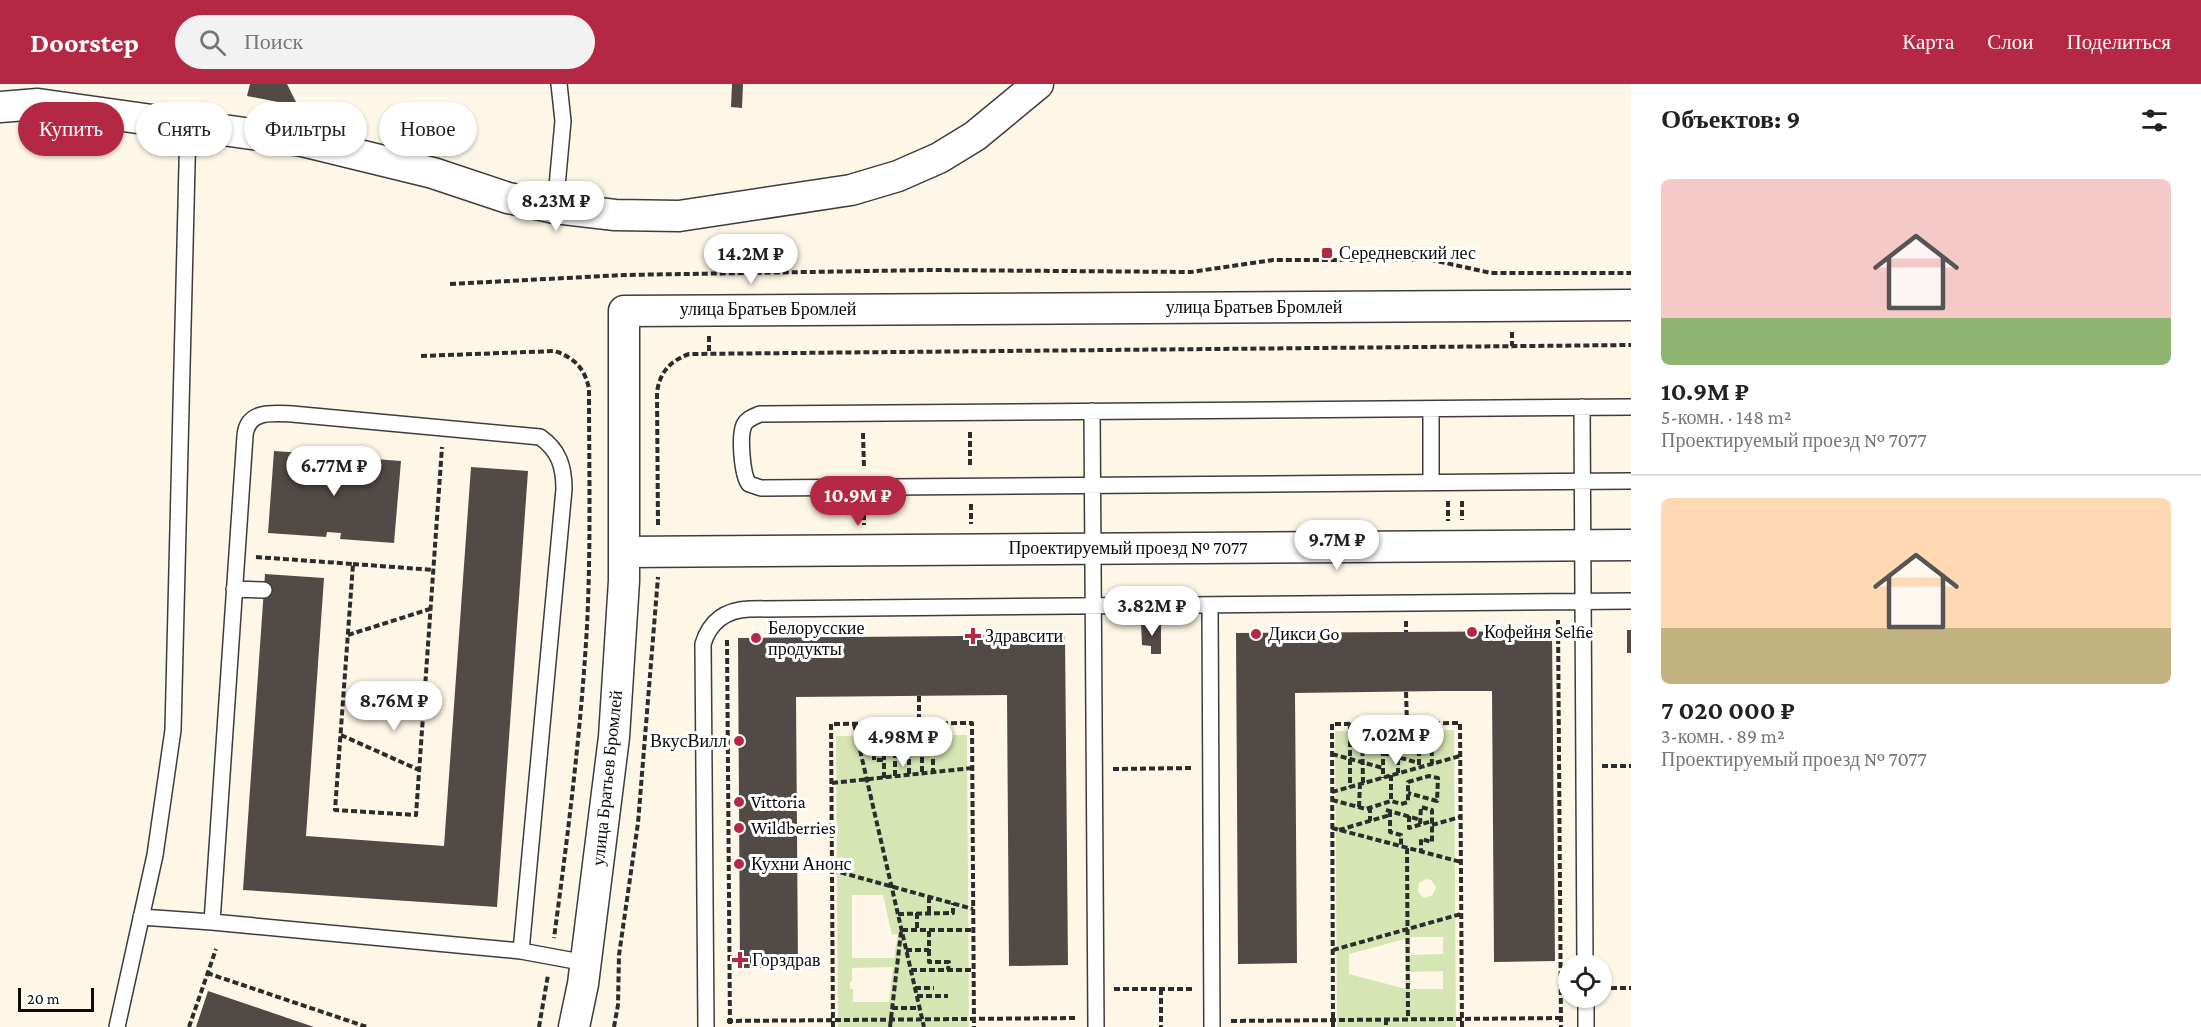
<!DOCTYPE html>
<html lang="ru">
<head>
<meta charset="utf-8">
<style>
	body { margin:0; font-family:"Crimson Pro",serif; background:#f2f2f2; color:#222; height:100vh; display:flex; flex-direction:column; font-size:22px; white-space:nowrap }
	* { box-sizing:border-box; margin:0 }
	p { font-size:20px; color:#767676 }
	.icon { flex:none; width:33px; height:33px; fill:none; stroke:currentColor; stroke-width:2; stroke-linecap:round; stroke-linejoin:round }
	.map { position:relative; flex:1; overflow:hidden }
	.details { display:flex; flex-direction:column; background:#fff; width:570px }
	.details>* { flex:none }
	.banner { position:absolute; left:18px; top:18px; width:570px; height:54px; display:flex; gap:12px }
	.fabs { position:absolute; left:1558px; top:870px; display:grid; gap:12px }
	.fabs a { display:grid; place-items:center; width:54px; height:54px; border-radius:50%; background:#fff; box-shadow:0 2px 4px #0004; font-size:30px }
	.scale { position:absolute; left:18px; bottom:15px; width:76px; box-sizing:border-box; padding-left:6px; border:3px solid #0a0a0a; border-top:0; font-size:16px; line-height:21px; white-space:nowrap; color:#0a0a0a; -webkit-text-stroke:4px #fff; paint-order:stroke }
	.price { position:absolute; translate:-50% -51px; padding:0 14px; border-radius:21px; background:#fff; color:#222; font-size:20px; line-height:39px; filter:drop-shadow(0 2px 3px #0008) }
	.price::after { content:''; position:absolute; left:50%; top:36px; width:18px; height:14px; margin-left:-9px; background:inherit; clip-path:polygon(0 0,100% 0,50% 100%) }
	.price.on { background:#b42843; color:#fff }
	ul { padding:0; list-style:none }
	li { display:grid; align-content:center; gap:12px; height:318px; padding:0 30px }
	li+li { border-top:2px solid #e0e0e0 }
	li span { display:grid; place-items:center; height:186px; border-radius:9px; color:#555 }
	li>.icon { margin-inline-start:auto }
	span .icon { width:108px; height:108px; fill:#fffc; stroke-width:1 }
	li b { font-size:26px }
	h2 { display:flex; justify-content:space-between; align-items:center; height:72px; padding:0 30px; font-size:26px }
	.pill { padding:0 21px; border-radius:27px; background:#fff; box-shadow:0 2px 4px #0004; font-size:21px; line-height:54px }
	.pill.on { background:#b42843; color:#fff }
	header { display:flex; align-items:center; gap:36px; box-sizing:border-box; height:84px; padding:0 30px; background:#b42843; color:#fff }
	header strong { font-size:28px }
	nav { display:flex; gap:33px; margin-inline-start:auto; font-size:21px }
	.search { width:420px; height:54px; background:#f2f2f2; display:flex; align-items:center; gap:15px; box-sizing:border-box; padding:0 21px; border-radius:33px; color:#767676; font-size:22px }
	main { display:flex; flex:1; min-height:0 }
	.map>svg:first-child { display:block }
	.green { fill:#d5e6b4; fill-rule:evenodd }
	.building { fill:#524a47 }
	.lines { fill:none; stroke-linecap:round; stroke-linejoin:round }
	.lane-casing { stroke:#3d3d3d; stroke-width:18 }
	.street-casing { stroke:#3d3d3d; stroke-width:33 }
	.path { stroke:#2c2c2c; stroke-width:4; stroke-dasharray:6 3; stroke-linecap:butt }
	.lane { stroke:#fff; stroke-width:15 }
	.street { stroke:#fff; stroke-width:30 }
	.poi-dot { fill:#b42843; stroke:#fff; stroke-width:2 }
	.labels { text-anchor:middle; dominant-baseline:central; stroke-width:6; stroke-linejoin:round; paint-order:stroke }
	.poi-label { font-size:18px; fill:#0a0a0a; stroke:#fff; text-anchor:start }
	.street-label { font-size:18px; fill:#0a0a0a; stroke:#fff }
</style>
</head>
<body>
<header>
<strong>Doorstep</strong>
<div class="search"><svg class="icon" aria-label="search" viewBox="0 0 24 24"><circle cx="10" cy="10" r="6"/><path d="M15 15l6 6"/></svg>Поиск</div>
<nav><a>Карта</a><a>Слои</a><a>Поделиться</a></nav>
</header>
<main>
<div class="map">
<svg width="1631" height="943" viewBox="0 0 1631 943">
	<rect width="100%" height="100%" fill="#fef7e8"/>
	<path class="green" d="M1454 646 1456 943H1337L1335 647ZM1426 795 1431 796 1436 803 1433 811 1424 814 1418 808 1419 799ZM1410 853H1443V870L1410 871ZM1405 855 1406 905 1349 890V870ZM1443 887V905H1410V888Z
		M967 651 969 943H838L836 652ZM852 811H883L892 851 898 850 894 874H852ZM893 883 889 918H853V905H850V898L852 897V884Z"/>
	<path class="building" d="M250 0H287L298 22 247 12Z
		M732 0H743L742 24 731 23Z
		M274 367 333 371 332 377 346 378 347 373 401 377 394 459 340 455 341 449 327 448 326 453 268 449Z
		M471 383 528 387 497 823 243 806 265 490 324 494 306 752 444 762Z
		M1141 539H1161V570H1151V562L1142 561Z
		M1627 546H1631V569H1627Z
		M1552 547 1555 877 1494 878 1492 607H1441L1295 609 1297 879 1238 880 1236 549Z
		M1065 551 1068 881 1009 882 1007 611 796 613 798 884H740L738 554Z
		M208 907 314 943H196Z"/>
	<g class="lines">
		<defs>
			<path id="lane" d="M555 124 563 37 559 0
				M1582 323 1585 880
				M1631 323 760 330C753 333 747 335 744 341 739 352 742 391 749 400L761 404 1631 397
				M1431 325V398
				M1092 327 1096 943
				M234 505 264 506
				M1210 521 1212 943
				M141 833 212 838 521 867 586 879
				M212 838 245 352C247 326 272 329 292 330L540 353C559 366 564 383 564 405L521 867
				M1586 914V943
				M117 943 155 771 173 646 188 41
				M706 943 703 560C710 537 726 526 749 525L1631 517"/>
			<path id="street" d="M0 23 38 20 302 57 433 89 508 114 555 124 615 131 679 132 851 106 898 92 939 74 975 52 1038 0
				M624 468 1631 461
				M574 943 583 900 614 653 624 497V227L1631 221"/>
		</defs>
		<use href="#lane" class="lane-casing"/>
		<use href="#street" class="street-casing"/>
		<path class="path" d="M450 200 624 191 931 186 1191 188 1273 176H1432L1491 189H1631
			M1512 248V262
			M709 252V269
			M421 272 555 267C575 274 585 285 589 305 589 384 591 463 587 542 581 647 568 750 554 854
			M970 348V383
			M863 349 864 384
			M1448 417V437
			M1462 417V436
			M971 420V440
			M864 421V441
			M658 441 657 308C660 288 670 277 689 270L1631 261
			M256 473 353 480 335 726 416 731 442 363
			M353 480 434 486
			M1558 536 1561 943
			M1406 537V548
			M348 551 430 525
			M727 556 730 943
			M1406 608 1407 639
			M919 612V639
			M909 639V691
			M933 639V688
			M1350 639V703
			M1362 639 1363 699
			M1383 639V694
			M1398 639V689
			M1419 639V683
			M1431 639 1432 680
			M854 640 924 943
			M341 651 419 686
			M860 664 874 665
			M909 668H922V689
			M1383 669 1419 679
			M1332 670 1383 684
			M1602 682H1631
			M1113 685 1192 684
			M1391 691V717
			M895 692V664H909
			M884 694V664L874 665V676H884
			M832 699 972 684
			M1332 708 1460 672
			M1332 716 1366 725 1391 717 1401 720 1408 718V698L1429 692 1438 694 1437 717 1408 709
			M1359 723 1360 700
			M1370 723V737
			M1386 726 1421 736
			M1390 727V748L1401 751V762
			M1409 732V744L1432 737
			M1420 740 1421 723 1432 726V758L1421 755V768
			M1432 741 1460 733
			M1332 744 1461 778
			M1339 746 1390 731
			M1407 764 1408 935
			M832 786 973 825
			M929 813V829
			M917 829V846
			M898 830 953 829V819
			M902 846H973
			M906 866H929V846
			M929 866V878H949L948 886
			M1333 866 1461 830
			M911 886H973
			M207 889 367 943
			M915 904H934
			M1602 904H1631
			M1114 905H1194
			M1161 905V943
			M917 912H948
			M892 924H920
			M1386 935V943
			M727 937 1077 934
			M1231 937 1563 934
			M189 943 216 865
			M539 943 548 891
			M614 943 618 921 619 871 638 739 658 493
			M833 943 831 640 972 639 974 943
			M890 943 901 848
			M1333 943 1332 640 1460 639 1462 943"/>
		<use href="#lane" class="lane"/>
		<use href="#street" class="street"/>
	</g>
	<g class="poi-dot">
		<rect x="1321" y="163" width="12" height="12" rx="3"/>
		<circle cx="1472" cy="548" r="6"/>
		<circle cx="1256" cy="550" r="6"/>
		<path d="M970 543h6v6h6v6h-6v6h-6v-6h-6v-6h6z"/>
		<circle cx="756" cy="554" r="6"/>
		<circle cx="739" cy="657" r="6"/>
		<circle cx="739" cy="718" r="6"/>
		<circle cx="739" cy="744" r="6"/>
		<circle cx="739" cy="780" r="6"/>
		<path d="M737 867h6v6h6v6h-6v6h-6v-6h-6v-6h6z"/>
	</g>
	<g class="labels">
		<g class="poi-label">
			<text x="1339" y="169">Середневский лес</text>
			<text x="768" y="544">Белорусские<tspan x="768" dy="21">продукты</tspan></text>
			<text x="1484" y="548">Кофейня Selfie</text>
			<text x="1268" y="550">Дикси Go</text>
			<text x="985" y="552">Здравсити</text>
			<text x="727" y="657" text-anchor="end">ВкусВилл</text>
			<text x="751" y="718">Vittoria</text>
			<text x="751" y="744">Wildberries</text>
			<text x="751" y="780">Кухни Анонс</text>
			<text x="752" y="876">Горздрав</text>
		</g>
		<g class="street-label">
			<text x="1254" y="223">улица Братьев Бромлей</text>
			<text x="768" y="225">улица Братьев Бромлей</text>
			<text x="1128" y="464">Проектируемый проезд № 7077</text>
			<text transform="translate(607 694) rotate(-84)">улица Братьев Бромлей</text>
		</g>
	</g>
</svg>
<div class="fabs">
<a><svg class="icon" aria-label="locate" viewBox="0 0 24 24"><circle cx="12" cy="12" r="6"/><path d="M12 2v4M12 18v4M2 12h4M18 12h4"/></svg></a>
</div>
<div class="scale">20 m</div>
<b class="price" style="left:556px;top:148px">8.23M ₽</b>
<b class="price" style="left:751px;top:201px">14.2M ₽</b>
<b class="price" style="left:334px;top:413px">6.77M ₽</b>
<b class="price on" style="left:858px;top:443px">10.9M ₽</b>
<b class="price" style="left:1337px;top:487px">9.7M ₽</b>
<b class="price" style="left:1152px;top:553px">3.82M ₽</b>
<b class="price" style="left:394px;top:648px">8.76M ₽</b>
<b class="price" style="left:1396px;top:682px">7.02M ₽</b>
<b class="price" style="left:903px;top:684px">4.98M ₽</b>
<div class="banner">
<a class="pill on">Купить</a>
<a class="pill">Снять</a>
<a class="pill">Фильтры</a>
<a class="pill">Новое</a>
</div>
</div>
<section class="details">
<h2>Объектов: 9<svg class="icon" aria-label="filters" viewBox="0 0 24 24"><path d="M4 7h16M4 17h16"/><circle cx="9" cy="7" r="2"/><circle cx="15" cy="17" r="2"/></svg></h2>
<ul>
<li><span style="background:linear-gradient(#f6c9c9 75%,#8fb573 0)"><svg class="icon" aria-label="home" viewBox="0 0 24 24"><path d="M3 11l9-7 9 7M6 9v11h12V9"/></svg></span><div><b>10.9M ₽</b><p>5-комн. · 148 m²</p><p>Проектируемый проезд № 7077</p></div></li>
<li><span style="background:linear-gradient(#ffd9b3 70%,#c2b280 0)"><svg class="icon" aria-label="home" viewBox="0 0 24 24"><path d="M3 11l9-7 9 7M6 9v11h12V9"/></svg></span><div><b>7 020 000 ₽</b><p>3-комн. · 89 m²</p><p>Проектируемый проезд № 7077</p></div></li>
</ul>
</section>
</main>
</body>
</html>
